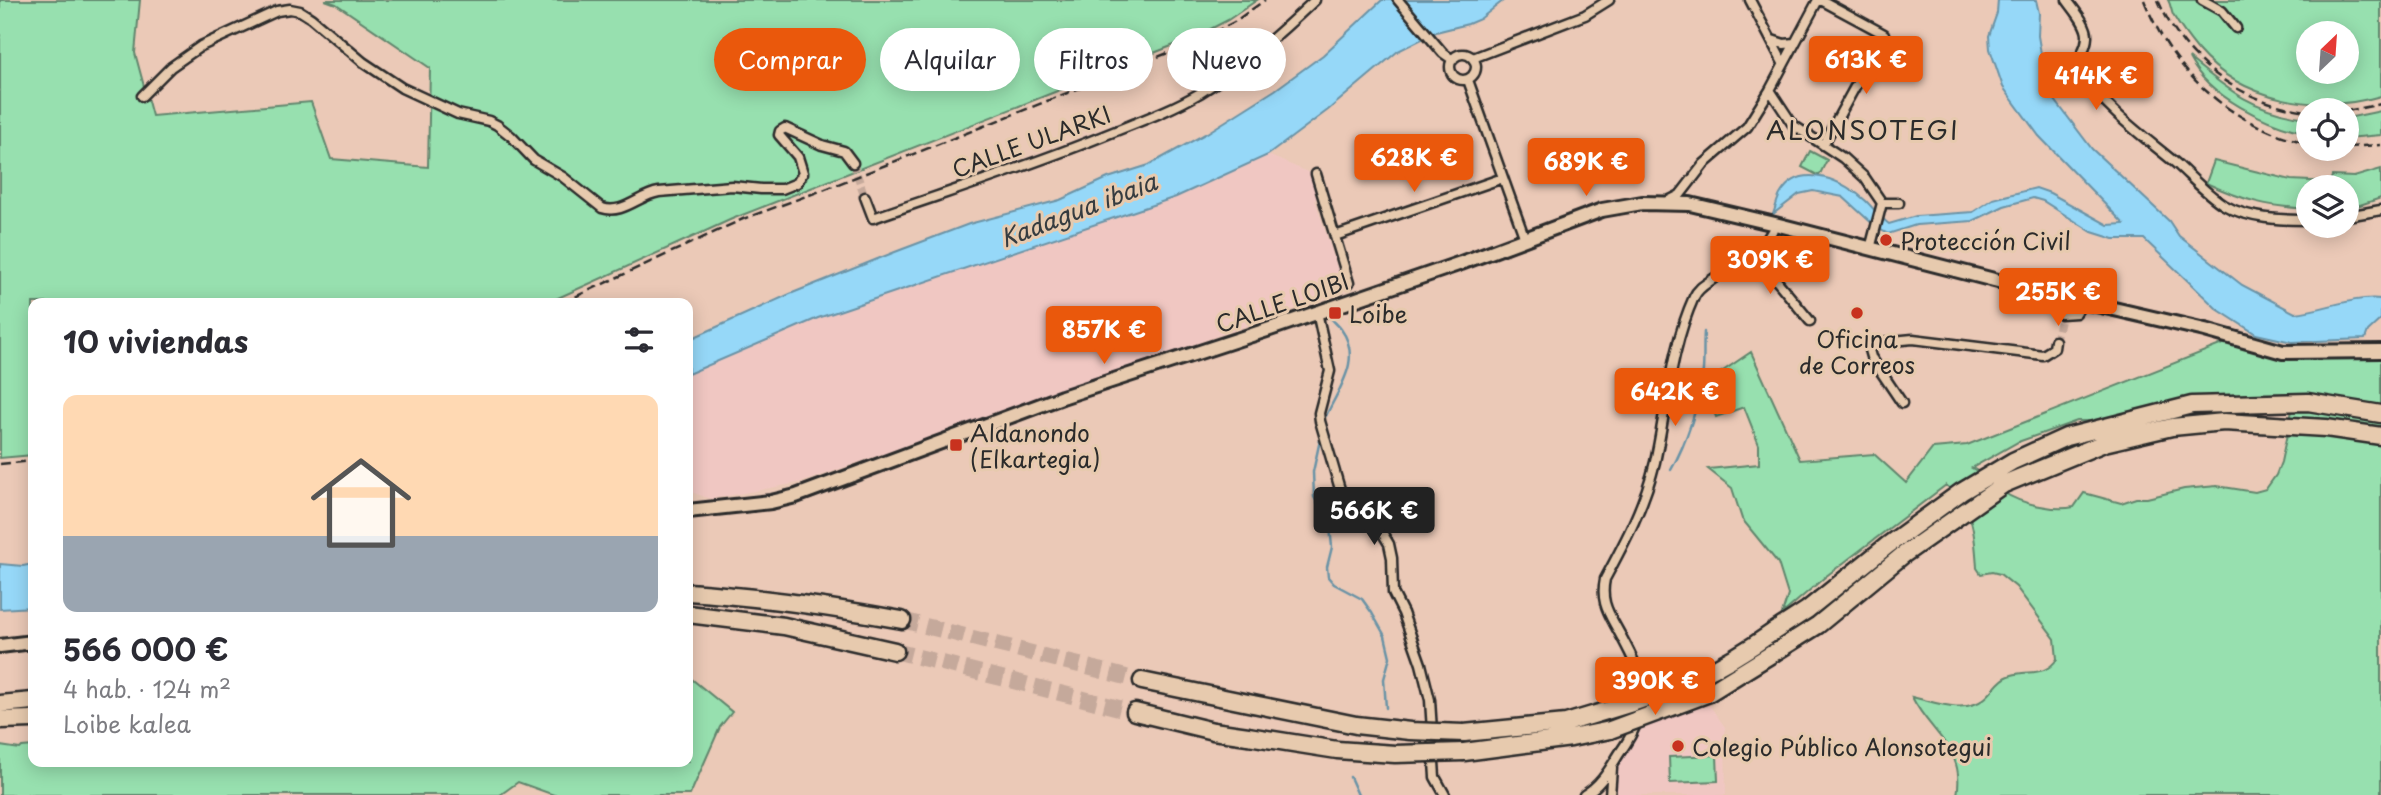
<!DOCTYPE html>
<html lang="es">
<head>
<meta charset="utf-8">
<style>
	body { margin:0; font-family:"Playpen Sans",sans-serif; background:#f7f7f7; color:#2b2b33; height:100vh; display:flex; flex-direction:column; font-size:26px; white-space:nowrap }
	* { box-sizing:border-box; margin:0 }
	p { font-size:23px; color:#7c7c81 }
	.icon { flex:none; width:38px; height:38px; fill:none; stroke:currentColor; stroke-width:2; stroke-linecap:round; stroke-linejoin:round }
	.map { position:relative; flex:1; overflow:hidden }
	.details { position:absolute; left:28px; top:298px; width:665px; height:469px; display:flex; flex-direction:column; background:#fff; border-radius:14px; box-shadow:0 4px 18px #0003 }
	.details>* { flex:none }
	.top-card { position:absolute; left:714px; top:28px; width:665px; height:63px; display:flex; gap:14px }
	.needle { width:46px; rotate:25deg }
	.controls { position:absolute; left:2296px; top:21px; display:grid; gap:14px }
	.controls a { display:grid; place-items:center; width:63px; height:63px; border-radius:50%; background:#fff; box-shadow:0 4px 18px #0003; font-size:35px }
	.price { position:absolute; translate:-50% -60px; padding:0 16px; border-radius:7px; background:#ea580c; color:#fff; font-size:23px; line-height:46px; filter:drop-shadow(0 2px 4px #0008) }
	.price::after { content:''; position:absolute; left:50%; top:42px; width:21px; height:16px; margin-left:-10px; background:inherit; clip-path:polygon(0 0,100% 0,50% 100%) }
	.price.selected { background:#222; color:#fff }
	ul { padding:0; list-style:none }
	li { display:grid; align-content:center; gap:14px; height:371px; padding:0 35px }
	li span { display:grid; place-items:center; height:217px; border-radius:14px; color:#555 }
	li>.icon { margin-inline-start:auto }
	span .icon { width:126px; height:126px; fill:#fffc; stroke-width:1 }
	li b { font-size:30px }
	h2 { display:flex; justify-content:space-between; align-items:center; height:84px; padding:0 35px; font-size:30px }
	.tag { padding:0 24px; border-radius:32px; background:#fff; box-shadow:0 4px 18px #0003; font-size:24px; line-height:63px }
	.tag.selected { background:#ea580c; color:#fff }
	.map>svg:first-child { display:block }
	.built { fill:#f0c7c2 }
	.green { fill:#97e0af; stroke:#61866d; stroke-width:2; fill-rule:evenodd }
	.water { fill:#96d8f8; stroke:#6b93a6; stroke-width:2 }
	.lines { fill:none; stroke-linecap:round; stroke-linejoin:round }
	.stream { stroke:#6b93a6; stroke-width:2.5 }
	.street-tunnel { stroke:#c5a99b; stroke-width:8; stroke-dasharray:8 4; stroke-linecap:butt }
	.highway-tunnel { stroke:#c5a99b; stroke-width:16; stroke-dasharray:16 8; stroke-linecap:butt }
	.street-casing { stroke:#2b2b2b; stroke-width:13 }
	.secondary-casing { stroke:#2b2b2b; stroke-width:18 }
	.highway-casing { stroke:#2b2b2b; stroke-width:21 }
	.street { stroke:#e7caae; stroke-width:8 }
	.secondary { stroke:#e7caae; stroke-width:12 }
	.highway { stroke:#e7caae; stroke-width:16 }
	.rail { stroke:#2b2b2b; stroke-width:2.5; stroke-dasharray:10 5; stroke-linecap:butt }
	.highway-bridge-casing { stroke:#2b2b2b; stroke-width:21; stroke-linecap:butt }
	.highway-bridge { stroke:#e7caae; stroke-width:16 }
	.poi-dot { fill:#c8321e; stroke:#e7caae; stroke-width:2.5 }
	.labels { text-anchor:middle; dominant-baseline:central; stroke-width:6; stroke-linejoin:round; paint-order:stroke }
	.street-label { font-size:23px; fill:#2b2b2b; stroke:#e7caae }
	.poi-label { font-size:23px; fill:#2b2b2b; stroke:#e7caae; text-anchor:start }
	.water-label { font-size:24px; font-style:italic; fill:#363c40; stroke:#e7caae }
	.quarter-label { font-size:26px; letter-spacing:2px; fill:#2b2b2b; stroke:#e7caae }
</style>
</head>
<body>
<div class="map">
<svg width="2381" height="795" viewBox="0 0 2381 795">
	<rect width="100%" height="100%" fill="#ebc9b7"/>
	<filter id="ink" filterUnits="userSpaceOnUse"><feTurbulence type="fractalNoise" baseFrequency=".0143" numOctaves="2"/><feDisplacementMap in="SourceGraphic" scale="14" xChannelSelector="R" yChannelSelector="G"/><feConvolveMatrix kernelMatrix="1 2 1 2 8 2 1 2 1" color-interpolation-filters="sRGB"/></filter>
	<g filter="url(#ink)">
		<path class="built" d="M1268 155 1310 173 1319 196 1315 200 1345 291 803 482 711 499 688 491V374L818 318 1176 197Z
			M1707 702 1725 727 1726 795H1625L1616 793 1619 763 1642 728Z"/>
		<path class="green" d="M0 0H140L135 53 152 116 311 102 331 159 428 167 430 68 336 4 325 0H1257L1228 20 1197 36 732 219 547 303H33V455L0 458Z
			M2168 0H2381V96C2319 114 2242 101 2198 50 2189 39 2180 27 2173 15 2171 10 2171 5 2168 0ZM2308 33H2347V72H2308Z
			M2189 58C2229 91 2255 112 2308 118V133C2267 125 2209 97 2189 58Z
			M2381 111V135L2347 138V118Z
			M1810 151 1827 160 1819 176 1802 167Z
			M2214 161 2291 180 2330 182 2332 176 2354 177 2381 169V198L2354 207 2347 206V187H2308V209C2266 206 2245 201 2206 183Z
			M2225 343 2281 358 2381 357V795H1957C1966 748 1930 734 1912 697 1934 702 1966 715 1985 698 1993 692 1999 679 2009 676 2028 669 2044 678 2057 659L2055 639 2016 587 2000 574 1992 572 1981 574 1977 568C1975 536 1974 506 1946 485L1825 577 1782 614 1788 595 1778 563 1742 519 1732 488 1708 469 1759 464V445L1744 407 1716 417 1712 406 1717 375 1751 352 1800 460 1874 454 1906 483 1933 448 1967 445ZM2293 406 2281 462 2276 475 2266 489 2255 492 2217 486 2184 489 2147 498H2136L2121 503 2084 493 2074 507C2053 511 2021 504 2003 492 1992 484 1984 474 1972 468L2018 442 2077 421H2155L2199 411Z
			M688 676 732 712 720 727 690 795H554L518 782 500 795H0V746L20 749 22 747 33 746V761H688Z
			M1717 755 1718 781 1670 783 1669 757Z"/>
		<path class="water" d="M1382 0H1504L1480 19 1468 24 1436 32 1398 51 1328 110 1268 155 1176 197 818 318 688 374V340L790 294 895 252 969 224 1060 200 1108 178 1149 165 1207 133 1275 90 1323 55Z
			M1998 0H2036L2039 13 2038 36 2044 71 2052 96 2092 149 2169 221 2179 236 2242 285 2295 313C2325 310 2351 296 2381 299V319L2368 331 2365 339 2292 342 2256 334 2217 309 2144 239H2114L2092 232 2043 201 2033 198 2004 206 1973 221 1916 225 1888 234 1876 227 1843 197 1813 191 1799 194 1773 214C1776 207 1777 199 1781 193 1801 160 1846 182 1866 201 1874 209 1880 217 1889 224L1916 216 1973 212 1993 199 2036 188 2050 193 2108 225 2124 224 2039 136 2003 87 1990 49 1989 36 1997 13Z
			M0 564 23 566 33 564V607L0 609Z"/>
		<g class="lines">
			<path class="stream" d="M1326 416C1339 388 1363 359 1341 329 1338 325 1333 321 1330 317
				M1320 440 1313 472 1314 497 1330 527 1332 547 1327 567 1328 577 1334 584 1362 599 1372 613 1385 636 1390 657 1384 679 1386 708
				M1671 470C1686 444 1701 400 1703 370 1704 357 1703 344 1704 332
				M1350 777 1358 795"/>
			<path class="street-tunnel" d="M853 163 865 197
				M2055 341 2060 321"/>
			<path class="highway-tunnel" d="M902 620 1142 681
				M895 651 1135 712"/>
			<defs>
				<path id="street" d="M1398 0 1443 53 1453 60
					M1750 0 1783 63
					M1821 0 1884 34 1823 145
					M2067 0C2074 10 2088 25 2087 37 2086 56 2072 54 2085 77 2104 109 2151 142 2179 166 2193 179 2208 195 2224 205 2248 219 2281 220 2308 220
					M2202 0 2222 11 2236 28
					M1772 40 1784 44 1794 43
					M1450 67a13 13 0 1 1 26 0a13 13 0 1 1-26 0Z
					M1473 58 1585 15 1609 0
					M1468 80 1525 239
					M1770 90 1793 125 1843 158 1865 178 1882 203 1870 249
					M142 96 171 67 201 46 277 11 290 9 300 11 311 18 363 62 402 88 458 114 489 121 497 125 511 136 534 160 563 177 602 208C623 215 639 195 659 192L732 186 761 189H782L797 183 803 173 798 157 779 135 780 131 785 128 822 145 844 151 853 163
					M1316 174 1349 283
					M865 197 873 218C948 192 1024 168 1098 138 1132 124 1168 112 1200 93 1243 66 1279 34 1315 0
					M1668 201 1680 195 1704 164 1747 127 1770 90 1818 0
					M1882 203H1899
					M2347 216 2381 210
					M1335 236 1503 178
					M1753 252 1810 321
					M2049 294 2050 306 2061 314 2076 313 2083 302
					M1317 312 1330 371 1319 413 1320 421 1342 496 1363 518 1383 534 1389 544 1392 558 1393 593 1403 613 1421 664 1430 700 1435 777 1445 795
					M1902 403 1871 357 1869 350 1872 343 1913 339 2043 355 2054 348 2055 341
					M1584 795C1601 785 1609 770 1619 754 1656 702 1644 677 1615 625 1606 609 1601 598 1605 579 1625 542 1645 504 1655 462 1667 407 1670 350 1694 297 1698 288 1706 284 1713 279 1735 264 1767 250 1775 224
					M1610 795 1612 768"/>
				<path id="secondary" d="M688 511 771 502 796 496 1062 397 1267 330 1461 263 1602 210 1642 203 1690 204 1775 224 2049 294 2205 330 2283 352 2381 351
					M0 646 33 642"/>
				<path id="highway" d="M688 592C760 597 831 607 902 620
					M688 614 784 626 895 651
					M1773 632 1807 610 1888 545 1961 492 2013 461 2066 437 2192 405 2308 402 2381 414
					M1775 652 1818 625 1903 555 2004 484 2104 443 2172 427 2224 422 2326 428 2381 436
					M1142 681 1253 704
					M0 704 33 701
					M1135 712 1213 731 1248 736
					M0 720 33 719
					M1464 733 1566 723 1606 711
					M1464 752 1571 738 1610 730"/>
			</defs>
			<use href="#street" class="street-casing"/>
			<use href="#secondary" class="secondary-casing"/>
			<use href="#highway" class="highway-casing"/>
			<use href="#street" class="street"/>
			<use href="#secondary" class="secondary"/>
			<use href="#highway" class="highway"/>
			<path class="rail" d="M2144 0C2173 73 2231 126 2308 143
				M2158 0C2185 63 2241 103 2308 111
				M2347 111 2381 104
				M2347 147 2381 145
				M562 303 743 219 823 190 1193 43 1234 22 1265 0
				M0 464 33 461"/>
			<defs>
				<path id="highway-bridge" d="M1253 704 1356 725 1410 731 1464 733
					M1606 711C1669 693 1720 670 1773 632
					M1610 730 1707 694 1775 652
					M1248 736 1337 750 1395 754 1464 752"/>
			</defs>
			<use href="#highway-bridge" class="highway-bridge-casing"/>
			<use href="#highway-bridge" class="highway-bridge"/>
		</g>
	</g>
	<g class="poi-dot">
		<circle cx="1886" cy="240" r="7"/>
		<rect x="1328" y="306" width="14" height="14" rx="3.5"/>
		<circle cx="1857" cy="313" r="7"/>
		<rect x="949" y="438" width="14" height="14" rx="3.5"/>
		<circle cx="1678" cy="746" r="7"/>
	</g>
	<g class="labels">
		<g class="street-label">
			<text transform="translate(1031 141) rotate(-20)">CALLE ULARKI</text>
			<text transform="translate(1282 302) rotate(-19)">CALLE LOIBI</text>
		</g>
		<g class="poi-label">
			<text x="1900" y="240">Protección Civil</text>
			<text x="1349" y="313">Loibe</text>
			<text x="1857" y="338" text-anchor="middle">Oficina<tspan x="1857" dy="26">de Correos</tspan></text>
			<text x="970" y="432">Aldanondo<tspan x="970" dy="26">(Elkartegia)</tspan></text>
			<text x="1692" y="746">Colegio Público Alonsotegui</text>
		</g>
		<g class="water-label">
			<text transform="translate(1078 209) rotate(-21)">Kadagua ibaia</text>
		</g>
		<g class="quarter-label">
			<text x="1863" y="129">ALONSOTEGI</text>
		</g>
	</g>
</svg>
<div class="controls">
<a><svg class="needle" viewBox="-14 -14 28 28"><path d="M0-13l5 13h-10z" fill="#e53935"/><path d="M0 13l5-13h-10z" fill="#7c7c81"/></svg></a>
<a><svg class="icon" aria-label="locate" viewBox="0 0 24 24"><circle cx="12" cy="12" r="6"/><path d="M12 2v4M12 18v4M2 12h4M18 12h4"/></svg></a>
<a><svg class="icon" aria-label="layers" viewBox="0 0 24 24"><path d="M12 4l9 5-9 5-9-5zM3 14l9 5 9-5"/></svg></a>
</div>
<b class="price" style="left:1866px;top:96px">613K €</b>
<b class="price" style="left:2096px;top:112px">414K €</b>
<b class="price" style="left:1414px;top:194px">628K €</b>
<b class="price" style="left:1586px;top:198px">689K €</b>
<b class="price" style="left:1770px;top:296px">309K €</b>
<b class="price" style="left:2058px;top:328px">255K €</b>
<b class="price" style="left:1104px;top:366px">857K €</b>
<b class="price" style="left:1675px;top:428px">642K €</b>
<b class="price selected" style="left:1374px;top:547px">566K €</b>
<b class="price" style="left:1655px;top:717px">390K €</b>
<div class="top-card">
<a class="tag selected">Comprar</a>
<a class="tag">Alquilar</a>
<a class="tag">Filtros</a>
<a class="tag">Nuevo</a>
</div>
<section class="details">
<h2>10 viviendas<svg class="icon" aria-label="filters" viewBox="0 0 24 24"><path d="M4 7h16M4 17h16"/><circle cx="9" cy="7" r="2"/><circle cx="15" cy="17" r="2"/></svg></h2>
<ul>
<li><span style="background:linear-gradient(#ffd9b3 65%,#9aa5b1 0)"><svg class="icon" aria-label="home" viewBox="0 0 24 24"><path d="M3 11l9-7 9 7M6 9v11h12V9"/></svg></span><div><b>566 000 €</b><p>4 hab. · 124 m²</p><p>Loibe kalea</p></div></li>
</ul>
</section>
</div>
</body>
</html>
